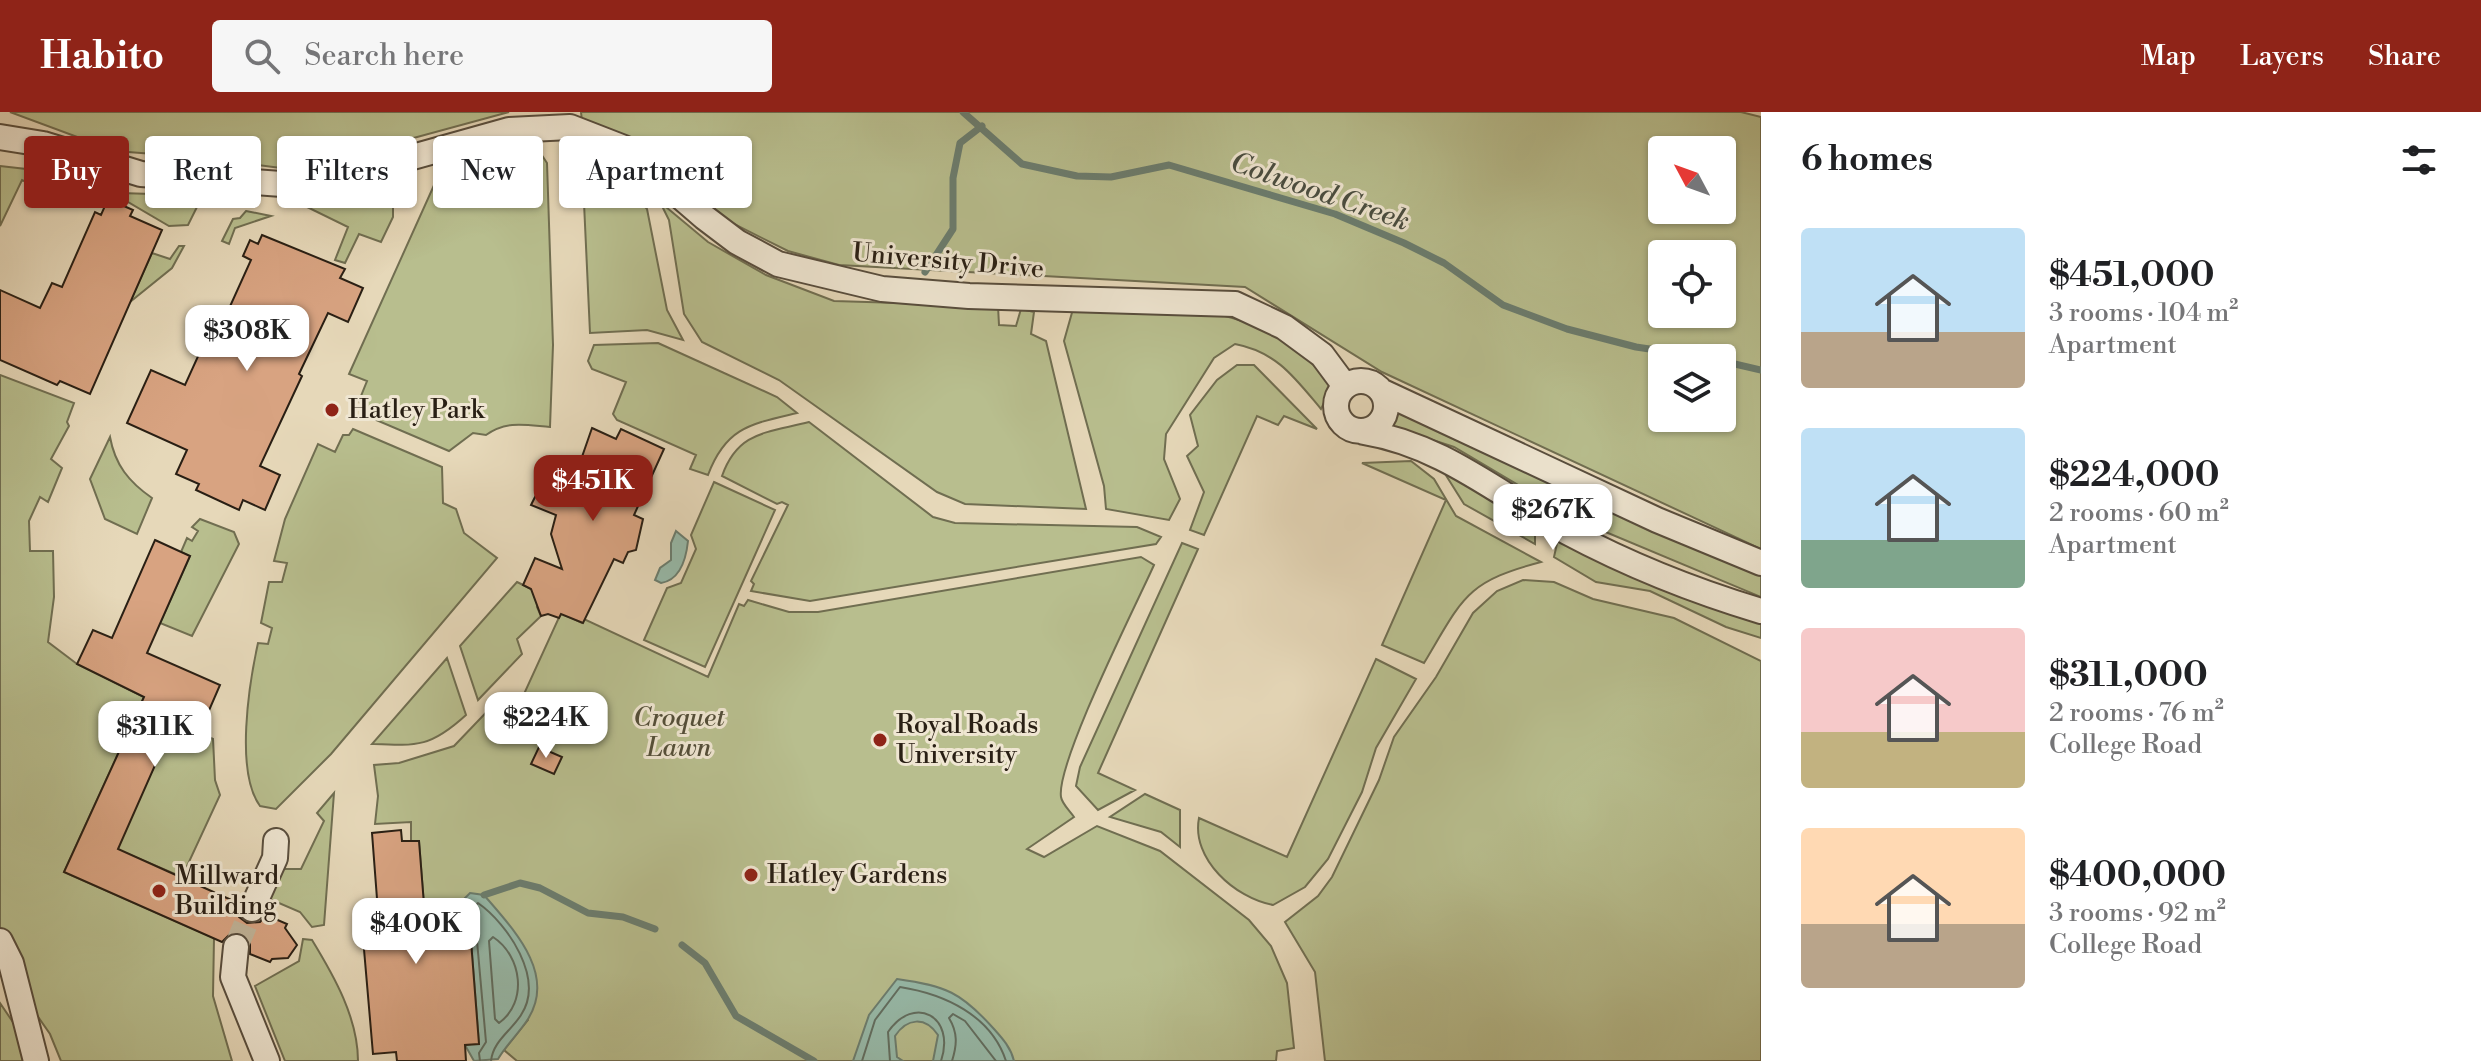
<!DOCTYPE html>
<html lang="en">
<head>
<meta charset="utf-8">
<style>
	body { margin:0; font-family:"Libre Bodoni",serif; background:#f6f6f6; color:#202124; height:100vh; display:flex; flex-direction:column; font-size:30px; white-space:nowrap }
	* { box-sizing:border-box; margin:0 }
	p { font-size:26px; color:#757577 }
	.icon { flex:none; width:44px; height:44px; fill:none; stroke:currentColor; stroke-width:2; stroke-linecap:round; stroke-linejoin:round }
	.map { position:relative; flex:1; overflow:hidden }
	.sheet { display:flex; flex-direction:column; background:#fff; width:720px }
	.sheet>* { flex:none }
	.banner { position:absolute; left:24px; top:24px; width:760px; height:72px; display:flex; gap:16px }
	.needle { width:52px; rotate:311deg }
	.tools { position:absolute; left:1648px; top:24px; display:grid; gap:16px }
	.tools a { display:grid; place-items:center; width:88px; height:88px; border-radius:8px; background:#fff; box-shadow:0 2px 6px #0004; font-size:40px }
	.price { position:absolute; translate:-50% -68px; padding:0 18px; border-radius:16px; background:#fff; color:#222; font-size:26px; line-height:52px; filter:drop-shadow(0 2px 4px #0008) }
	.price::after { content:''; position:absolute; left:50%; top:48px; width:24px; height:18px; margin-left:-12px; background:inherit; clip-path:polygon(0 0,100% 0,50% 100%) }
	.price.active { background:#8f2418; color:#fff }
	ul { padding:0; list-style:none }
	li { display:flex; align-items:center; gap:24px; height:200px; padding:0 40px }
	li span { display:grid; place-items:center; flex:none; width:224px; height:160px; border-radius:8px; color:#555 }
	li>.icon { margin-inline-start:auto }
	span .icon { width:96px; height:96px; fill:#fffc; stroke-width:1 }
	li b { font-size:34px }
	h2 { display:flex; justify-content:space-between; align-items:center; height:96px; padding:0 40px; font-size:34px }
	.pill { padding:0 28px; border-radius:8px; background:#fff; box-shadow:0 2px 6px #0004; font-size:28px; line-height:72px }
	.pill.active { background:#8f2418; color:#fff }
	header { display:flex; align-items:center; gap:48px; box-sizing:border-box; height:112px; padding:0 40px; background:#8f2418; color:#fff }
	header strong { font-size:38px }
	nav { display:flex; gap:44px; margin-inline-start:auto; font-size:28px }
	.search { width:560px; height:72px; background:#f6f6f6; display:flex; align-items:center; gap:20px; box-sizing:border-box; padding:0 28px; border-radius:8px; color:#757577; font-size:30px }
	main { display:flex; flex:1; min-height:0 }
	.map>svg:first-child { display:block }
	.green { fill:#b8be8e; stroke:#706e51; stroke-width:2; fill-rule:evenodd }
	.water { fill:#97bbab; stroke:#6b7d6f; stroke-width:2 }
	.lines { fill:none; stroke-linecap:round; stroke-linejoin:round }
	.shore { stroke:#606d60; stroke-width:2 }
	.stream { stroke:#6b7d6f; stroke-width:7 }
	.building { fill:#d8a381; stroke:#291f14; stroke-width:2 }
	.minor-tunnel { stroke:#c0b398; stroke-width:24; stroke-dasharray:24 12; stroke-linecap:butt }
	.minor-casing { stroke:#584d3d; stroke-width:28 }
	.minor { stroke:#efe6d2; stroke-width:24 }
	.poi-dot { fill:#8f2418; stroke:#efe6d2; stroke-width:3 }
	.labels { text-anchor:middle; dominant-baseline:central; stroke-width:6; stroke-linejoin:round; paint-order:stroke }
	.street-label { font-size:26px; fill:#291f14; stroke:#efe6d2 }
	.poi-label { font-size:26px; fill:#291f14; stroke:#efe6d2; text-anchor:start }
	.park-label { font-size:26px; font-style:italic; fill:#544f39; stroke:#efe6d2 }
	.water-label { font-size:28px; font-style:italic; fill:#4a4e41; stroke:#efe6d2 }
</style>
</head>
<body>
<header>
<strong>Habito</strong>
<div class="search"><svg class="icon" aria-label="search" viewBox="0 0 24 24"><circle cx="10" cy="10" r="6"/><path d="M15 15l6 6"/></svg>Search here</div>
<nav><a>Map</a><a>Layers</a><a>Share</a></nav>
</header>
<main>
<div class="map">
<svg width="1761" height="949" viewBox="0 0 1761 949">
	<rect width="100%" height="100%" fill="#e6d8b9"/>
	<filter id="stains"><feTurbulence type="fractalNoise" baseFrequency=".0025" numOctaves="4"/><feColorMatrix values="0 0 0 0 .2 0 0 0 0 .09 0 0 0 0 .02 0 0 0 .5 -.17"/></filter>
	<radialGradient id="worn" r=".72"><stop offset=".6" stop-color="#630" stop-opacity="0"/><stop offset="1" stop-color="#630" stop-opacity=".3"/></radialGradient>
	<path class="green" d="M10 0H509L296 58 206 46 115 39Z
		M581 0H1741L1761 5V437L1382 260 1245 175 839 153 788 139 732 111 640 38 582 9ZM1662 38H1722V98H1662ZM1662 142H1722V202H1662ZM1662 246H1722V306H1662Z
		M506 38 541 42 547 51 553 233 550 315C526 313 507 308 486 323L473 321 449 339 362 302 364 297 359 289 367 269 349 262 435 71Z
		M0 54 35 58 42 68 33 73 22 68 0 114Z
		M600 59 615 62 647 97 667 198 683 228 647 218 590 221 583 69 589 62Z
		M79 69 120 81 183 83 196 87 198 93 188 113 169 114 121 86 116 89 74 70Z
		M363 78H380L393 91V105L381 130 359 122 345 151 335 148 348 115 303 93Z
		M660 90 708 130 766 163 834 189 998 194 999 213 1016 214 1021 197 1034 200 1031 222 1046 229 1086 397 965 392 937 380 779 268 702 230 684 202 669 108Z
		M246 99 271 104 235 116 229 132 222 129 233 107 240 106Z
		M179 134H184L172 156 130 190 152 141 170 147Z
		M1073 197C1183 200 1253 182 1333 273L1321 297C1295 266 1277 240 1235 232L1214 246 1166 322 1164 347 1180 387 1169 408 1106 397 1104 374 1064 229Z
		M658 231 777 285 797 301C751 312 726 315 708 363L690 357 696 343 617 308 613 302 626 270 592 257 588 249 594 233Z
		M1237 253H1254L1317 317 1284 304 1278 313 1257 304 1204 423 1190 418 1204 380 1187 344 1198 334 1190 303 1217 268Z
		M0 263 74 291 67 310 69 314 51 347 62 356 48 390 40 385 29 409 30 439H53L54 485 48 530 77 552 144 585 64 760 214 826 213 884 232 949H61L50 922 0 850Z
		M1397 299 1761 461V485L1577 408 1454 335 1393 315Z
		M809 310 933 405 955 411 1137 415 1161 425 1156 432 810 489 751 479 754 472 751 469 788 393 782 390 777 392 722 364C738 319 767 321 809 310Z
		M353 317 442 355 443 391 456 397 464 421 497 446 331 642 276 697 260 694C235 660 249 572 258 531L268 532 272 516 261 511 269 470H282L287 451 274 449 285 407 318 332 335 340 343 323H349Z
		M110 325C115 353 129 370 152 386L137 422 105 407 90 367Z
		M1411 349 1434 367 1456 404 1541 450C1465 470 1463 486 1424 551L1382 533 1446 388 1362 351Z
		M1442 357 1535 412V432L1464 392Z
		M714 370 775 398 705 555 644 528 667 476 681 471 696 437 691 423Z
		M200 407 234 420 239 432 192 524 160 511 190 444 181 440 187 426 192 429 198 419 192 415Z
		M1558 427 1761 506V526L1726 515 1650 479 1596 470 1554 445Z
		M1182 431 1198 437 1098 661 1135 678 1098 698 1076 674 1080 655Z
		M1141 445 1154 453C1136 493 1056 651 1061 685 1062 692 1070 699 1074 705L1027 737 1044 745 1097 714 1160 739 1249 808 1271 834 1287 871 1294 936 1277 939 1276 949H517L504 938 528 908 464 786 470 816 426 818 419 729H411V710L375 712 378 684 374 653 399 651 454 634 498 588 502 586 519 593 561 501 582 511 584 507 708 565 739 492 744 494 748 488 789 500H818Z
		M1523 468 1554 470 1593 487 1674 506 1761 549V949H1325L1315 860 1285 810 1318 784 1332 765 1379 668 1394 625 1436 565 1473 501 1497 479Z
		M517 470 548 485 537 495 541 504 517 527 522 542 478 588 460 534Z
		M447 546 466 603C431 635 418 634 372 632Z
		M1376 547 1416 567 1376 636 1362 680 1328 747 1305 775 1273 793C1235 786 1191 747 1199 706L1287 745Z
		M175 609 213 627 215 668 220 683 182 765 116 737Z
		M334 681 324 813 312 815 300 800 265 785 282 757H301L324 709 317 701Z
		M1145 682 1180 698V735L1161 720 1110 705Z
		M303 827 312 828C334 864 358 906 358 949H285L255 874 299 849Z
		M0 891 25 928 34 949H0Z"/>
	<path class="water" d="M676 419 688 429C686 448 680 468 661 471L655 468 660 456 671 448V431Z
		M470 781 484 783C512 816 557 861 528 907 519 921 507 932 498 947L474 949 465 933 479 931 470 816 464 787Z
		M897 867C946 874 961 880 994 917 1003 927 1011 936 1014 949H933L938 923C925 904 907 906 895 924L897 945 903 949H853L869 903Z"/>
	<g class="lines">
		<path class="shore" d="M493 825C522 844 528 890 499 911L495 907 489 829Z
			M480 949 479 941 486 930 474 795 478 791C508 812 545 867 521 903 511 919 493 929 491 949
			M862 949 875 908 900 875C944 882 991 903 1006 949
			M890 949 888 920C914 882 956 904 941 949
			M952 949C957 933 958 921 949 906L953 902 965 909 996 949"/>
		<path class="stream" d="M963 0 1022 52 1077 64 1111 65 1169 53 1335 102 1404 131 1444 151 1503 193 1567 217 1636 235 1710 246
			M925 160 953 117V66L960 31 982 14
			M1722 249 1761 258
			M484 783 520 771 540 776 588 801 623 805 655 817
			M682 833 705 851 736 904 814 949"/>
	</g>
	<path class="building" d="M108 87 133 98 130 104 162 118 90 282 60 269 57 273 0 248V178L40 196 52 171 62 175 95 100 101 103Z
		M262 123 345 157 340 166 363 176 348 210 328 201 299 262 302 264 260 354 280 363 265 398 243 388 239 398 196 378 199 372 176 362 187 338 127 311 151 258 185 273 210 218 218 221 251 148 243 144 250 128 258 132Z
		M592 316 616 327 621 317 664 337 634 403 643 407 636 438 628 440 623 451 614 447 583 511 561 502 559 506 548 502 541 504 531 477 523 473 535 446 562 457 551 422 556 403 531 393 539 377 562 387 564 383 568 385Z
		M155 428 190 444 147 541 220 573 204 610 179 599 118 737 238 791 239 805 247 811 260 810 266 803 287 812 285 816 297 833 288 846 272 847 270 850 250 842V830L244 822 231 821 222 830 64 760 144 585 77 552 93 518 112 526Z
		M539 635 562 645 554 662 531 652Z
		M401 718 402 729H419L426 818 470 816 479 932 465 933 466 949H397L396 940 373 942 362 814 379 813 372 721Z"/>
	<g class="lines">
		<path class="minor-tunnel" d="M236 835 252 797"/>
		<defs>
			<path id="minor" d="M0 25 43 32 141 62 309 74 509 18 570 15 624 36 704 105 737 130 778 152 882 177 969 184 1235 192 1284 215 1322 243 1345 274
				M1336 294a25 25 0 1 1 50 0a25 25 0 1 1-50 0Z
				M1383 280 1657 408 1761 451
				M1364 320C1443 333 1499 383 1567 420 1629 453 1694 479 1761 499
				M252 797 275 746 276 729
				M0 829 11 851 36 949
				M236 835 233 865 267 949"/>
		</defs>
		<use href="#minor" class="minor-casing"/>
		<use href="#minor" class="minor"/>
	</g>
	<g class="poi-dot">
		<circle cx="332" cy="298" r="8"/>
		<circle cx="880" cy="628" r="8"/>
		<circle cx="751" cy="763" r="8"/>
		<circle cx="159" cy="779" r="8"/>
	</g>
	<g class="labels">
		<g class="street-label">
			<text transform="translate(948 149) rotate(5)">University Drive</text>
		</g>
		<g class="poi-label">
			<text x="348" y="298">Hatley Park</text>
			<text x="896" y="613">Royal Roads<tspan x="896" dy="30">University</tspan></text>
			<text x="767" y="763">Hatley Gardens</text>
			<text x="175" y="764">Millward<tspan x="175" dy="30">Building</tspan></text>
		</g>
		<g class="park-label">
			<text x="679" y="606">Croquet<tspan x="679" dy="30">Lawn</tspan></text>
		</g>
		<g class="water-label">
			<text transform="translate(1320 80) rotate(19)">Colwood Creek</text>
		</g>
	</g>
	<rect width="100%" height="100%" filter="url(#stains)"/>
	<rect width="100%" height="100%" fill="url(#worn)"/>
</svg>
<div class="tools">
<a><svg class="needle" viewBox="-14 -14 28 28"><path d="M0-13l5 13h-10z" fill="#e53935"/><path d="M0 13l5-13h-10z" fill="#757577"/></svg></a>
<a><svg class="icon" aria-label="locate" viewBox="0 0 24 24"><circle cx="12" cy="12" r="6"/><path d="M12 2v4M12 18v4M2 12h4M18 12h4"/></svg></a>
<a><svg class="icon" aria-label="layers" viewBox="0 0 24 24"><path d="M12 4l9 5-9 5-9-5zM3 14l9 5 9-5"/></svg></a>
</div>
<b class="price" style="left:247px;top:261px">$308K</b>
<b class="price active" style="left:593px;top:411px">$451K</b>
<b class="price" style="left:1553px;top:440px">$267K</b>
<b class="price" style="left:546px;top:648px">$224K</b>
<b class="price" style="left:155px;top:657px">$311K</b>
<b class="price" style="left:416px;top:854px">$400K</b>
<div class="banner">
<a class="pill active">Buy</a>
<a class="pill">Rent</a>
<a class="pill">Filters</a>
<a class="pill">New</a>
<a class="pill">Apartment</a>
</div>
</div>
<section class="sheet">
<h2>6 homes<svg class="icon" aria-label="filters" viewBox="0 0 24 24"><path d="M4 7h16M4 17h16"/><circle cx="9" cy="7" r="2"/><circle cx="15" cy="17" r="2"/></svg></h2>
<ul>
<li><span style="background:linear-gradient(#bfe0f5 65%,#b9a48a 0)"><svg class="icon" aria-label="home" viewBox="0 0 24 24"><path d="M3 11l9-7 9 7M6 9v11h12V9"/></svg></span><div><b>$451,000</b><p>3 rooms · 104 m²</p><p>Apartment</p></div></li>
<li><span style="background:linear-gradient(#bfe0f5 70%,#7fa58c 0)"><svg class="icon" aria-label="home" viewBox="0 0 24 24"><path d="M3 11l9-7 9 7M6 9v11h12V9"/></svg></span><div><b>$224,000</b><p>2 rooms · 60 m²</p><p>Apartment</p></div></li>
<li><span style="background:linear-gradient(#f6c9c9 65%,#c2b280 0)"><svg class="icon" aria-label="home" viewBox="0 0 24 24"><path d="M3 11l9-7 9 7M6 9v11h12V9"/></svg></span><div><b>$311,000</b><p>2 rooms · 76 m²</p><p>College Road</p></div></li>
<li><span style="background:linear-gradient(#ffd9b3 60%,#b9a48a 0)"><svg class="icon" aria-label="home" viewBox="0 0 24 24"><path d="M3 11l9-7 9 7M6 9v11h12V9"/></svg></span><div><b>$400,000</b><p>3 rooms · 92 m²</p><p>College Road</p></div></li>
</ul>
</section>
</main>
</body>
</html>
